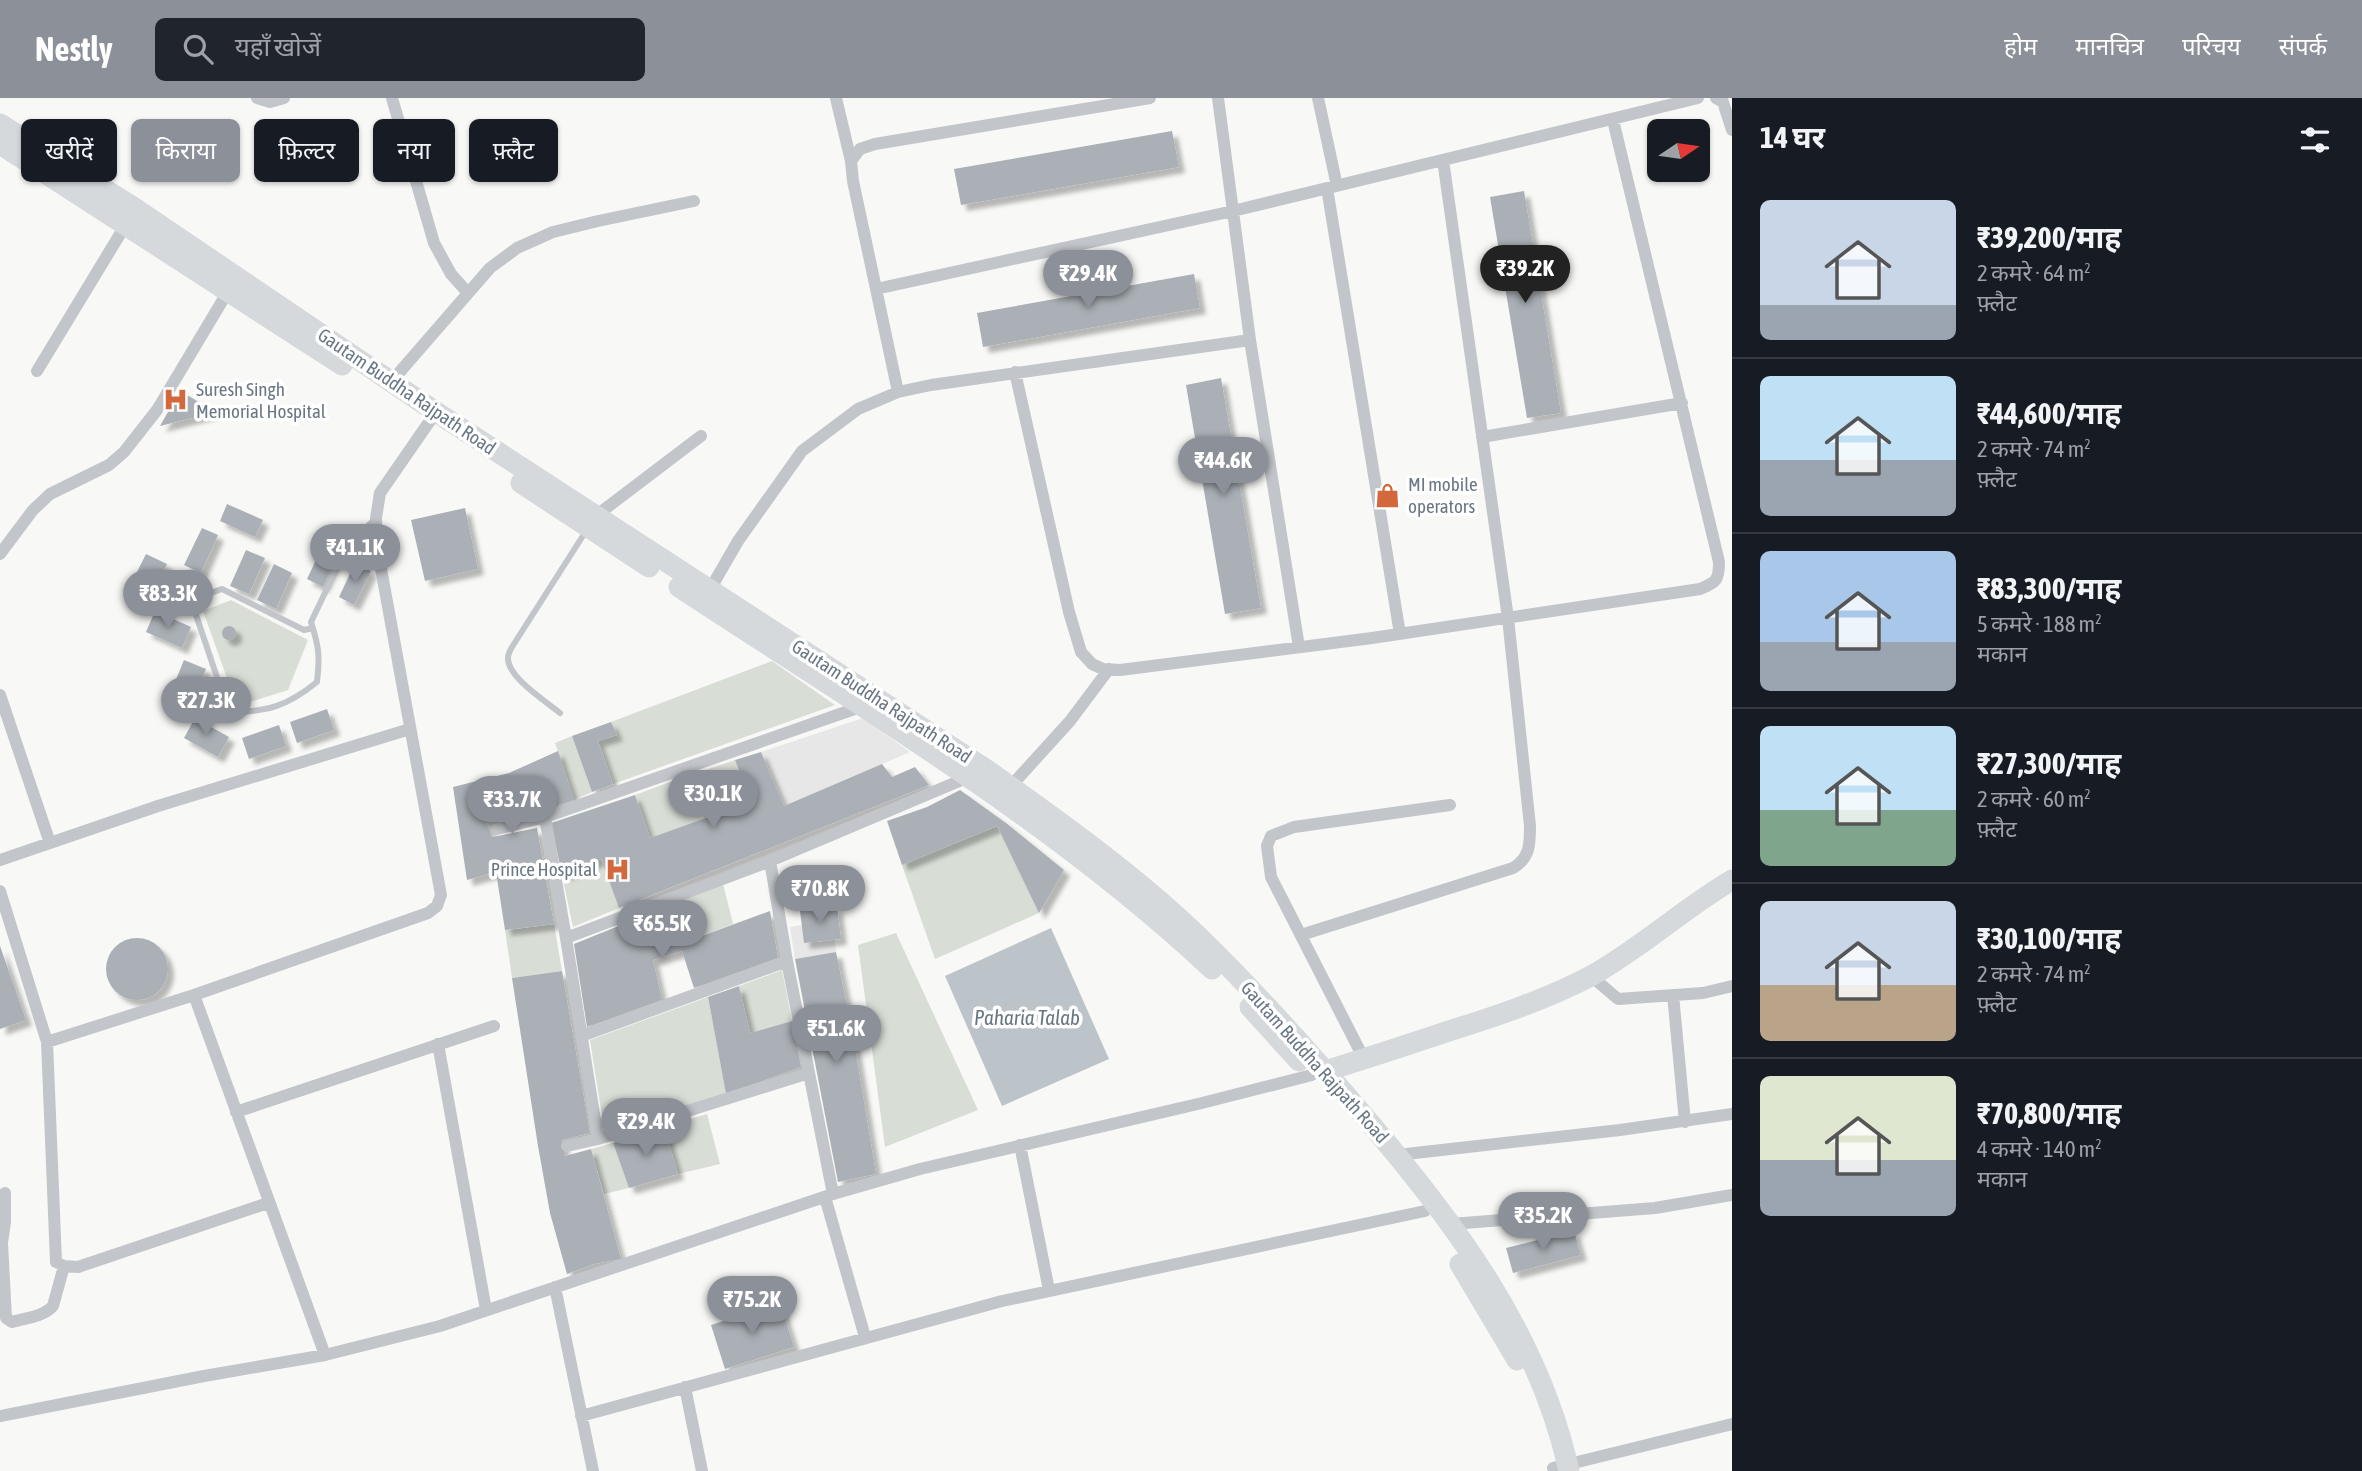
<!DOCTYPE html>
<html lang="hi">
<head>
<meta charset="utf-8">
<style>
	body { margin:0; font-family:"Asap Condensed","Noto Sans Devanagari",sans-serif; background:#20242c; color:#f1f3f6; height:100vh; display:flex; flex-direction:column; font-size:26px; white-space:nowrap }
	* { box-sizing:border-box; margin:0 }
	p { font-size:23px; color:#9ea1a6 }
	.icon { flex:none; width:38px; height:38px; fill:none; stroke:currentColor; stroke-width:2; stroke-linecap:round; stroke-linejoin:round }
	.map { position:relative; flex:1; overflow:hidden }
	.drawer { display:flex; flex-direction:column; background:#171b24; width:630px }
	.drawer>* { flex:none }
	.guide { position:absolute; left:21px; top:21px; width:665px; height:63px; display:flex; gap:14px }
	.needle { width:46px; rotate:77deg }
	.controls { position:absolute; left:1647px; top:21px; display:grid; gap:14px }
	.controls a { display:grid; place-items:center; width:63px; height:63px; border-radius:10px; background:#171b24; box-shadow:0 2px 5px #0004; font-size:35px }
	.price { position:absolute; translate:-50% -60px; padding:0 16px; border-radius:24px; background:#8c9099; color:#fff; font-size:23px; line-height:46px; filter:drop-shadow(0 2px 4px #0008) }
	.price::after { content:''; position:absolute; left:50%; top:42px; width:21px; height:16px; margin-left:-10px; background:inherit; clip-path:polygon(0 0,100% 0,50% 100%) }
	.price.on { background:#222; color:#fff }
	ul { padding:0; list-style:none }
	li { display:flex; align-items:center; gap:21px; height:175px; padding:0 28px }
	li+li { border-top:2px solid #363941 }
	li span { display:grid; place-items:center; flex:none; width:196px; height:140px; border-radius:10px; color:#555 }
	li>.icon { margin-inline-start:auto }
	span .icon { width:84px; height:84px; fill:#fffc; stroke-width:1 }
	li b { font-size:30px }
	h2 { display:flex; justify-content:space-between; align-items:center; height:84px; padding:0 28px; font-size:30px }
	.chip { padding:0 24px; border-radius:10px; background:#171b24; box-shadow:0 2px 5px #0004; font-size:24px; line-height:63px }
	.chip.on { background:#8c9099; color:#fff }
	header { display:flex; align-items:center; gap:42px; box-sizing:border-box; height:98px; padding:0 35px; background:#8c9099; color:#fff }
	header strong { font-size:33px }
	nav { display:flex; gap:38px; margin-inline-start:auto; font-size:24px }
	.search { width:490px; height:63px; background:#20242c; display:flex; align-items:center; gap:18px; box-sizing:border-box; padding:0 24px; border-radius:10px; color:#9ea1a6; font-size:26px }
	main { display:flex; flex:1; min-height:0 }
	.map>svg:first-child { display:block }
	.built { fill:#e6e7e6 }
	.green { fill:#d8ddd5 }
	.water { fill:#bcc4c9 }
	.building { fill:#aab0b6; filter:url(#shadow) }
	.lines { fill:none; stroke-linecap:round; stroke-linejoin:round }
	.service { stroke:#c2c5c9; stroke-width:6 }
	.minor { stroke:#c2c5c9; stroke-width:12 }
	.primary { stroke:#d5d9dc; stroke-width:21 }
	.trunk { stroke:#d5d9dc; stroke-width:21 }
	.labels { text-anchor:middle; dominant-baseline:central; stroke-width:7; stroke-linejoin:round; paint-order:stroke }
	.poi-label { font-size:19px; fill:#6a7784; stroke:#fff; text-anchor:start }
	.street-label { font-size:19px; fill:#6a7784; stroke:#fff }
	.water-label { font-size:21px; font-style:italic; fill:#66777f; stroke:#fff }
</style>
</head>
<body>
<header>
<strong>Nestly</strong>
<div class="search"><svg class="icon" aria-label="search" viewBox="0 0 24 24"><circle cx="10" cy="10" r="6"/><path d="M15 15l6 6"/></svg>यहाँ खोजें</div>
<nav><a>होम</a><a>मानचित्र</a><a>परिचय</a><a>संपर्क</a></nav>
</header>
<main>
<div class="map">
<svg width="1732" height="1373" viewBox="0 0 1732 1373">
	<defs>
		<filter id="shadow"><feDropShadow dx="6" dy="6" stdDeviation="2" flood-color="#0004"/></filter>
	</defs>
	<rect width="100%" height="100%" fill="#f8f8f6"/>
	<path class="built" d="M863 620 910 654 784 708 761 654Z
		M706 672 727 713 702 722 683 679Z
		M833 822 836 854 795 861 790 829Z"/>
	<path class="green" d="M231 502 308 542 288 592 237 608 203 513Z
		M772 563 835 607 613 686 598 643 616 637 611 624Z
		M572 638 592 694 574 702 555 645Z
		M735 662 751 704 727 713 706 672Z
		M683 679 702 722 650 740 635 697Z
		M997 728 1039 815 935 861 902 767Z
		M601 761 619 810 573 829 562 777Z
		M723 786 733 826 680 846 668 808Z
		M554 826 562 873 512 880 505 832Z
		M896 835 978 1012 885 1049 858 847Z
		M782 872 792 923 750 935 739 888Z
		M708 899 726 996 604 1031 590 942Z
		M707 1016 720 1066 678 1076 664 1029Z
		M613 1045 629 1090 604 1096 591 1051Z"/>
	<path class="water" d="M1051 830 1109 961 1002 1008 945 878Z"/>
	<path class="building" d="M1172 33 1179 69 961 107 954 71Z
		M1524 93 1561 315 1527 320 1490 99Z
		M1194 176 1200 210 983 249 977 215Z
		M1221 280 1261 510 1225 516 1186 287Z
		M180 293 216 314 160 328Z
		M227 406 263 422 255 439 220 423Z
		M465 410 478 471 425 483 411 422Z
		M202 430 218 437 201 475 184 467Z
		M323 447 339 455 323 489 307 481Z
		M246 452 265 460 249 496 230 488Z
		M146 456 167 466 150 499 130 488Z
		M355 465 371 473 354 507 339 499Z
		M274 466 292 475 276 511 257 502Z
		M155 513 191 529 182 550 146 534Z
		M222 535a7 7 0 1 1 14 0a7 7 0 1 1-14 0Z
		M184 562 206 571 190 610 168 601Z
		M327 611 334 632 297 645 290 624Z
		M195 620 229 639 218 659 184 640Z
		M611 624 617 637 598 643 613 686 592 694 572 638Z
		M279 627 286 648 249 661 242 640Z
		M558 653 574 702 551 710 487 725 492 739 537 730 554 826 505 832 496 774 467 782 453 689 509 675Z
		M761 654 784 708 882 666 892 679 915 669 929 687 619 810 601 761 562 777 551 725 635 697 650 740 751 704 735 662Z
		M960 692 1006 725 1064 772 1039 815 997 728 902 767 887 723 927 709Z
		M668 808 680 846 770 813 778 860 694 890 682 853 653 862 662 902 587 929 574 846Z
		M837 809 841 841 804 845 800 813Z
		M106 871a31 31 0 1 1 62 0a31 31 0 1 1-62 0Z
		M0 848 26 922 0 931Z
		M836 854 853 937 876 1076 838 1084 795 861Z
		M562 873 590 1035 562 1042 565 1058 591 1051 621 1161 594 1166 567 1176 550 1115 538 1048 512 880Z
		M739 888 750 935 792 923 801 969 726 996 708 899Z
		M664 1029 678 1076 629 1090 613 1045Z
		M1574 1133 1581 1157 1513 1175 1506 1150Z
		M780 1205 794 1249 725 1271 711 1227Z"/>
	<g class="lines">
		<path class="service" d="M313 530 304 532 222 491 191 502 229 615C268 613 286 609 317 584 320 558 319 549 311 524L348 447 375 421
			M560 615C547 604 507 579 508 560 508 556 510 553 512 549L586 433"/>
		<path class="minor" d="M257 0 270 4 284 0
			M392 0 434 145 451 176 468 195
			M836 0 851 63
			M1218 0 1250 242 1299 549
			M1318 0 1337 88
			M1716 0 1723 4 1732 32
			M1327 90 1400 536
			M876 191 1233 113 1698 0
			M37 273 128 123
			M1015 274 1069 514 1081 554 1092 566 1103 571 1120 572 1372 540 1700 491C1716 484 1719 483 1719 464L1613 22
			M391 284 490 170 517 150 553 134 598 123 694 103
			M898 294 853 83 851 63 860 51 875 46 1150 0
			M1482 339 1682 305
			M597 417 701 338
			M0 456 33 412 50 396 109 367 124 354 157 312 230 190
			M708 495 738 443 802 353 858 311 898 294 931 287 1250 242
			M0 597 50 745
			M1011 688 1070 623 1109 571
			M497 731 545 719
			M0 762 158 708 410 631
			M770 763 787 863
			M0 793 47 944 56 1164 64 1168 78 1169 268 1105
			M1301 837 1513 770C1530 760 1530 746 1530 728L1508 520 1443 62
			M566 840 545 719 863 608
			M1591 878 1618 901 1703 895 1732 888
			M194 897 325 1257
			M1673 897 1685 1024
			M581 938 787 863 809 975
			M47 944 194 897 428 815 437 808 441 797 377 449 376 420 380 395 436 314
			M438 946 486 1212
			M1364 961 1271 779 1267 748 1271 738 1294 729 1450 707
			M236 1014 494 928
			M1020 1047 1049 1192
			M567 1048 598 1041
			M1397 1057 1620 1032 1732 1016
			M5 1095V1124L2 1145 6 1220 12 1224C26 1220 43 1219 53 1208L64 1168
			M833 1096 809 975 598 1041 566 840 770 763 971 678
			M825 1099 865 1239
			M1451 1126 1655 1110 1732 1097
			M555 1189 593 1373
			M685 1289 702 1373
			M0 1318 204 1278 325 1257 440 1228 833 1096 920 1071 1202 1005 1312 977
			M581 1318 1002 1203 1425 1113
			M1553 1370 1732 1326"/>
		<path class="primary" d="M1325 973C1368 960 1410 946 1452 932 1500 917 1547 901 1591 878 1641 850 1683 811 1732 782"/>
		<path class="trunk" d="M0 26 136 111 436 314 987 672C1060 724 1135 777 1199 839 1258 896 1311 956 1364 1018 1454 1123 1539 1236 1569 1373
			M0 46 342 267
			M521 385 649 469
			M679 489C861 609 1053 722 1212 871
			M1250 909 1299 963
			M1460 1166 1517 1262"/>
	</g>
	<defs>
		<symbol id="hospital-bare" viewBox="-9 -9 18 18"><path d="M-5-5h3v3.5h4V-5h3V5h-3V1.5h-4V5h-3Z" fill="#d2683c" stroke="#fff" stroke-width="2.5" paint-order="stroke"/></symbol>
		<symbol id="shop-bare" viewBox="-9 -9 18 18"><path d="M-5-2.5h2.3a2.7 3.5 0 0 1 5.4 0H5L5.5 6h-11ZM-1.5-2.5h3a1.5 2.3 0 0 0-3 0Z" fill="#d2683c" stroke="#fff" stroke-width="2.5" paint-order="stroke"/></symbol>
	</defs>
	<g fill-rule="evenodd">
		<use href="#hospital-bare" x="158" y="284" width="35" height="35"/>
		<use href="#shop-bare" x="1370" y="380" width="35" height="35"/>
		<use href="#hospital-bare" x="600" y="754" width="35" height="35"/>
	</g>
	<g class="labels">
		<g class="poi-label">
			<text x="196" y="291">Suresh Singh<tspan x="196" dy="22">Memorial Hospital</tspan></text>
			<text x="1408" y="386">MI mobile<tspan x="1408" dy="22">operators</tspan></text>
			<text x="597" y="771" text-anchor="end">Prince Hospital</text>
		</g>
		<g class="street-label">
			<text transform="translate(407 293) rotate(34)">Gautam Buddha Rajpath Road</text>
			<text transform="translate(882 603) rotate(33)">Gautam Buddha Rajpath Road</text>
			<text transform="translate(1315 964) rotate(48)">Gautam Buddha Rajpath Road</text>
		</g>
		<g class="water-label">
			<text x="1027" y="919">Paharia Talab</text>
		</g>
	</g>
</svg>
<div class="controls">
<a><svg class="needle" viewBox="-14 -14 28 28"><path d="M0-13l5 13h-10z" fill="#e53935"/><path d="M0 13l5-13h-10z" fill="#9ea1a6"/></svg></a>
</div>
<b class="price on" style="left:1525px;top:207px">₹39.2K</b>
<b class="price" style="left:1088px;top:212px">₹29.4K</b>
<b class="price" style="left:1223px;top:399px">₹44.6K</b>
<b class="price" style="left:355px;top:486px">₹41.1K</b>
<b class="price" style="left:168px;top:532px">₹83.3K</b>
<b class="price" style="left:206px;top:639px">₹27.3K</b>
<b class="price" style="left:713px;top:732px">₹30.1K</b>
<b class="price" style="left:512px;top:738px">₹33.7K</b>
<b class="price" style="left:820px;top:827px">₹70.8K</b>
<b class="price" style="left:662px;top:862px">₹65.5K</b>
<b class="price" style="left:836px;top:967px">₹51.6K</b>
<b class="price" style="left:646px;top:1060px">₹29.4K</b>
<b class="price" style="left:1543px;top:1154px">₹35.2K</b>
<b class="price" style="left:752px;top:1238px">₹75.2K</b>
<div class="guide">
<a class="chip">खरीदें</a>
<a class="chip on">किराया</a>
<a class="chip">फ़िल्टर</a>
<a class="chip">नया</a>
<a class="chip">फ़्लैट</a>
</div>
</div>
<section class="drawer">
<h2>14 घर<svg class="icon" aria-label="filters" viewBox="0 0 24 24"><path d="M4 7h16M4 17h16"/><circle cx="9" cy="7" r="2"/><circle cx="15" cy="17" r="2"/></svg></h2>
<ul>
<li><span style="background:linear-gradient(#c9d6e8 75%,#9aa5b1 0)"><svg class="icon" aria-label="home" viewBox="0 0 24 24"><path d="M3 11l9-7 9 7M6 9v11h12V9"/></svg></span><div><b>₹39,200/माह</b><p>2 कमरे · 64 m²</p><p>फ़्लैट</p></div></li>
<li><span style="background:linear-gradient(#bfe0f5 60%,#9aa5b1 0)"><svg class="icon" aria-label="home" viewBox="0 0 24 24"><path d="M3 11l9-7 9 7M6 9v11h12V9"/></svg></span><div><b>₹44,600/माह</b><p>2 कमरे · 74 m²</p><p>फ़्लैट</p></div></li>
<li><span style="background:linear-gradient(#a9c7e8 65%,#9aa5b1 0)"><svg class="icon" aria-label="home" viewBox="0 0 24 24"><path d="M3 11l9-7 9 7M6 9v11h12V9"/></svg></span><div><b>₹83,300/माह</b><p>5 कमरे · 188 m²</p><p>मकान</p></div></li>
<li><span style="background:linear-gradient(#bfe0f5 60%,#7fa58c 0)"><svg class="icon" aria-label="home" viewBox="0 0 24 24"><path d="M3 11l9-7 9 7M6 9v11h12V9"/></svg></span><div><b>₹27,300/माह</b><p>2 कमरे · 60 m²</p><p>फ़्लैट</p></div></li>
<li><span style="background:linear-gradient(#c9d6e8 60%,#b9a48a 0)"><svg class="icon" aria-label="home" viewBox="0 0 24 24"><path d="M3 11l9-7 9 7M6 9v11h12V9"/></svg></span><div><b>₹30,100/माह</b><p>2 कमरे · 74 m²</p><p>फ़्लैट</p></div></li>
<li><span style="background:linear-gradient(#dfe7d0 60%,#9aa5b1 0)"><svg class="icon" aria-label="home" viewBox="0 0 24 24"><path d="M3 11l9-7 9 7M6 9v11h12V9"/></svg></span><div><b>₹70,800/माह</b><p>4 कमरे · 140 m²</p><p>मकान</p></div></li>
</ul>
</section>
</main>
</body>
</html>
